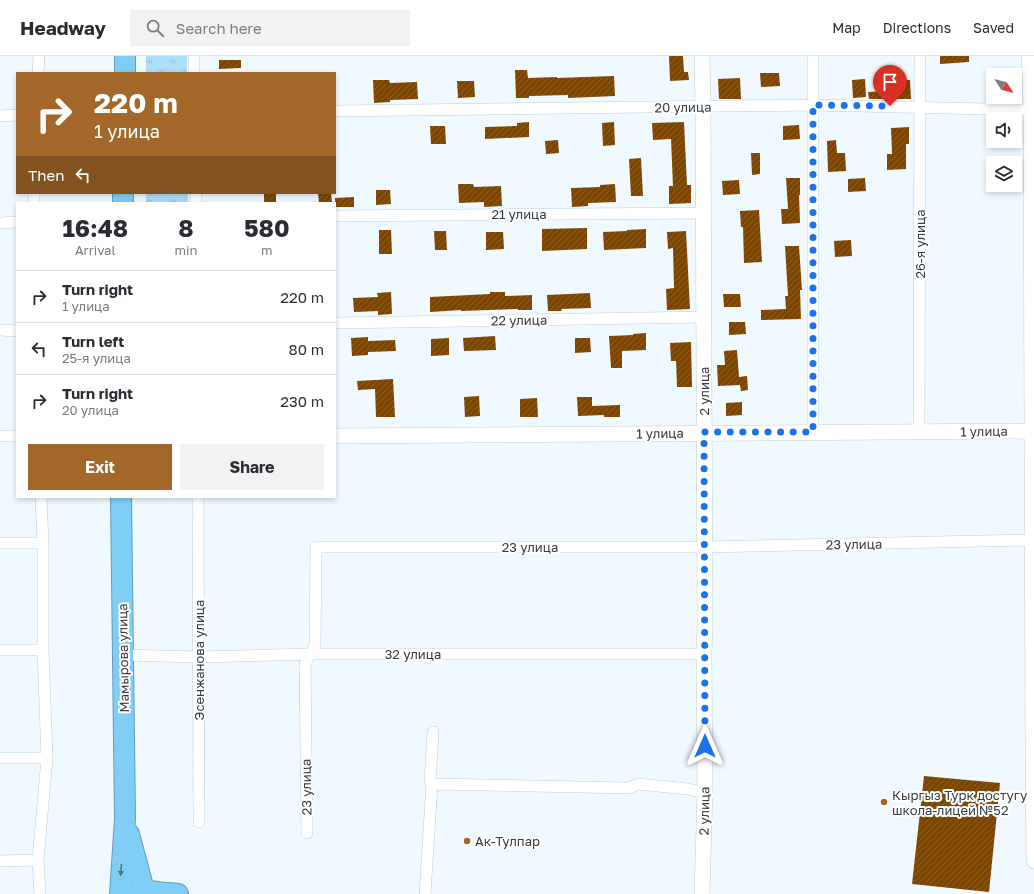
<!DOCTYPE html>
<meta charset="utf-8">
<style>
body{margin:0;font-family:"Golos Text",sans-serif;background:#f2f2f3;color:#2b2b33;height:100vh;display:flex;flex-direction:column;font-size:15px;white-space:nowrap}
*{box-sizing:border-box;margin:0}
p{font-size:13px;color:#7c7c81}
.icon{flex:none;width:22px;height:22px;fill:none;stroke:currentColor;stroke-width:2;stroke-linecap:round;stroke-linejoin:round}
.map{position:relative;flex:1;overflow:hidden}
.sheet{position:absolute;left:16px;top:146px;width:320px;height:296px;display:flex;flex-direction:column;background:#fff;border-radius:0px;box-shadow:0 2px 6px #0003}
.sheet>*{flex:none}
.hud{position:absolute;left:16px;top:16px;width:320px;height:122px;border-radius:0px;box-shadow:0 2px 6px #0003;background:#a36829;color:#fff;overflow:hidden}
.needle{width:26px;rotate:126deg}
.tools{position:absolute;left:986px;top:12px;display:grid;gap:8px}
.tools a{display:grid;place-items:center;width:36px;height:36px;border-radius:0px;background:#fff;box-shadow:0 2px 6px #0003;font-size:20px}
.pin{position:absolute;display:grid;place-items:center;width:34px;height:34px;color:#fff;margin:-41px -17px;border-radius:50% 50% 50% 0;rotate:-45deg;box-shadow:0 0 4px #0007}
.pin .icon{rotate:45deg}
.me{position:absolute;width:44px;margin:-22px;rotate:0deg;stroke-linejoin:round;filter:drop-shadow(0 0 3px #0008)}
.turn{display:flex;align-items:center;gap:14px;height:84px;padding:0 12px;font-size:18px}
.turn .icon{width:52px;height:52px;stroke-width:2.5}
.turn b{display:block;font-size:28px;line-height:34px}
.then{display:flex;align-items:center;height:38px;padding:0 12px;background:#0003;gap:8px;font-size:15px}
.eta{display:flex;justify-content:space-evenly;align-items:center;height:68px;text-align:center}
.eta b{font-size:24px;font-weight:700;line-height:28px}
.action{display:flex;gap:8px;margin-top:auto;padding:8px 12px}
.action a{flex:1;height:46px;border-radius:0px;background:#a36829;color:#fff;font-size:16px;font-weight:700;line-height:46px;text-align:center}
.action a+a{background:#f2f2f3;color:#2b2b33}
ul{padding:0;list-style:none}
li{display:flex;align-items:center;gap:12px;height:52px;padding:0 12px;border-top:1px solid #e1e1e2}
li div{flex:1}
li b{display:block;font-size:15px}
li em{font-style:normal}
header{display:flex;align-items:center;gap:24px;box-sizing:border-box;height:56px;padding:0 20px;background:#fff;border-bottom:1px solid #e1e1e2}
header strong{font-size:19px}
nav{display:flex;gap:22px;margin-inline-start:auto;font-size:14px}
.search{width:280px;height:36px;background:#f2f2f3;display:flex;align-items:center;gap:10px;box-sizing:border-box;padding:0 14px;border-radius:0px;color:#7c7c81;font-size:15px}
.map>svg:first-child{display:block}
.park{fill:url(#park-tufts)}
.building{fill:url(#building-hatch)}
.lines{fill:none;stroke-linecap:round;stroke-linejoin:round}
.street-casing{stroke:#beced7;stroke-width:12}
.secondary-casing{stroke:#beced7;stroke-width:16}
.highway-casing{stroke:#669bb6;stroke-width:22}
.street{stroke:#fff;stroke-width:11}
.secondary{stroke:#fff;stroke-width:15}
.highway{stroke:#80cef6;stroke-width:20}
.oneway{fill:#547689}
.route{stroke:#1a73e8;stroke-width:7;stroke-dasharray:0 12.6}
.poi-dot{fill:#a36829;stroke:#fff;stroke-width:1.5}
.labels{text-anchor:middle;dominant-baseline:central;stroke-width:4;stroke-linejoin:round;paint-order:stroke}
.street-label{font-size:13px;fill:#363c40;stroke:#fff}
.poi-label{font-size:13px;fill:#363c40;stroke:#fff;text-anchor:start}
</style>
<header>
<strong>Headway</strong>
<div class="search"><svg class="icon" aria-label="search" viewBox="0 0 24 24"><circle cx="10" cy="10" r="6"/><path d="M15 15l6 6"/></svg>Search here</div>
<nav><a>Map</a><a>Directions</a><a>Saved</a></nav>
</header>
<div class="map">
<svg width="1034" height="838" viewBox="0 0 1034 838">
<defs>
<pattern id="park-tufts" width="24" height="20" patternUnits="userSpaceOnUse"><rect width="24" height="20" fill="#abdffb"/><path d="M3 7l-1-3M5 7V3M7 7l1-3M15 17l-1-3M17 17v-4M19 17l1-3" fill="none" stroke="#94c0d8"/></pattern>
<pattern id="building-hatch" width="6" height="6" patternUnits="userSpaceOnUse"><rect width="6" height="6" fill="#7a4602"/><path d="M-1 1l2-2M0 6l6-6M5 7l2-2" fill="none" stroke="#895f29"/></pattern>
</defs>
<rect width="100%" height="100%" fill="#eff9ff"/>
<path class="park" d="M 146,0 L 187,0 L 187,17 L 146,17 Z
M 146,137 L 188,137 L 188,147 L 146,147 Z"/>
<path class="building" d="M 669,0 L 683,0 L 684,16 L 688,16 L 689,24 L 670,25 Z
M 940,0 L 969,0 L 969,6 L 940,8 Z
M 219,4 L 241,4 L 241,12 L 219,13 Z
M 515,14 L 527,14 L 528,22 L 557,21 L 557,22 L 614,20 L 615,40 L 568,42 L 568,39 L 529,40 L 529,42 L 516,42 Z
M 760,17 L 779,17 L 780,30 L 761,31 Z
M 740,22 L 741,43 L 719,43 L 718,23 Z
M 865,23 L 866,41 L 853,42 L 852,24 Z
M 373,24 L 389,24 L 390,27 L 417,26 L 418,43 L 390,44 L 390,46 L 374,47 Z
M 910,24 L 911,43 L 869,43 L 868,36 L 888,35 L 888,25 Z
M 457,25 L 474,25 L 475,41 L 458,42 Z
M 529,66 L 529,81 L 485,83 L 485,71 L 517,70 L 517,67 Z
M 614,66 L 615,89 L 603,90 L 602,67 Z
M 684,66 L 687,129 L 691,129 L 691,147 L 669,148 L 669,130 L 673,130 L 671,83 L 653,84 L 652,67 Z
M 799,69 L 800,83 L 783,84 L 783,70 Z
M 430,70 L 445,70 L 446,88 L 431,88 Z
M 909,71 L 909,88 L 906,88 L 906,113 L 887,114 L 887,98 L 892,98 L 891,72 Z
M 558,84 L 559,97 L 546,98 L 545,85 Z
M 836,84 L 837,97 L 845,97 L 846,115 L 828,116 L 827,85 Z
M 751,97 L 760,97 L 760,118 L 752,119 Z
M 641,102 L 643,140 L 631,140 L 629,103 Z
M 786,122 L 800,122 L 800,139 L 799,139 L 800,167 L 782,168 L 781,153 L 788,153 Z
M 865,122 L 866,135 L 848,136 L 848,123 Z
M 739,124 L 740,138 L 723,139 L 722,125 Z
M 458,128 L 473,128 L 474,131 L 501,130 L 502,150 L 484,151 L 484,146 L 459,147 Z
M 615,128 L 616,146 L 588,147 L 588,150 L 572,151 L 571,132 L 600,131 L 600,129 Z
M 376,134 L 390,134 L 391,148 L 376,149 Z
M 264,137 L 276,137 L 276,147 L 264,147 Z
M 318,137 L 331,137 L 332,147 L 319,147 Z
M 354,141 L 354,151 L 335,151 L 335,142 Z
M 759,154 L 762,206 L 744,207 L 743,171 L 741,171 L 740,155 Z
M 587,172 L 587,193 L 542,195 L 542,173 Z
M 646,173 L 646,192 L 604,194 L 603,176 L 627,175 L 627,174 Z
M 379,174 L 391,174 L 392,198 L 379,198 Z
M 434,175 L 446,175 L 447,194 L 435,194 Z
M 686,175 L 690,253 L 667,254 L 666,233 L 674,232 L 673,192 L 668,193 L 667,176 Z
M 486,176 L 503,176 L 504,193 L 486,194 Z
M 851,184 L 852,200 L 835,201 L 834,185 Z
M 785,190 L 799,190 L 802,234 L 800,234 L 801,263 L 761,264 L 761,254 L 786,253 L 785,240 L 788,240 Z
M 391,236 L 392,258 L 378,259 L 378,255 L 354,256 L 353,242 L 378,241 L 377,237 Z
M 490,236 L 505,236 L 505,240 L 532,239 L 532,254 L 518,254 L 518,253 L 461,255 L 461,254 L 430,256 L 430,241 L 490,238 Z
M 590,237 L 591,252 L 561,253 L 562,255 L 548,255 L 547,239 Z
M 723,238 L 740,238 L 741,251 L 724,251 Z
M 729,266 L 745,266 L 746,278 L 729,279 Z
M 646,277 L 646,294 L 622,295 L 622,312 L 611,312 L 609,280 L 633,279 L 633,278 Z
M 495,280 L 496,294 L 464,295 L 463,282 Z
M 368,281 L 368,285 L 395,284 L 396,295 L 368,296 L 368,299 L 352,300 L 351,282 Z
M 449,282 L 449,299 L 431,300 L 431,283 Z
M 575,282 L 590,282 L 591,296 L 575,297 Z
M 691,286 L 692,331 L 677,331 L 676,305 L 671,305 L 670,287 Z
M 737,294 L 739,321 L 747,320 L 748,334 L 741,335 L 740,329 L 718,330 L 717,309 L 725,309 L 724,295 Z
M 393,323 L 395,361 L 376,361 L 375,333 L 358,334 L 357,325 Z
M 479,340 L 480,360 L 465,361 L 464,341 Z
M 577,341 L 592,341 L 592,350 L 620,349 L 620,361 L 604,361 L 604,359 L 578,360 Z
M 537,342 L 538,361 L 520,361 L 520,343 Z
M 742,346 L 742,359 L 726,360 L 726,347 Z
M 924,720 L 1000,727 L 989,836 L 912,828 Z"/>
<g class="lines">
<defs>
<path id="street" d="M 194,0 L 194,17
M 813,0 L 813,376
M 38,17 L 39,0
M 335,55 L 813,49 L 1031,54
M 0,60 L 17,59
M 196,137 L 196,147
M 34,147 L 34,137
M 335,160 L 703,157
M 0,167 L 17,166
M 335,267 L 704,261
M 0,274 L 17,275
M 919,376 L 920,0
M 0,380 L 17,380
M 198,441 L 199,766
M 0,487 L 43,487
M 0,594 L 43,594
M 122,599 L 199,601 L 310,598 L 704,598
M 433,676 L 430,725 L 435,728 L 629,732 L 638,728 L 688,733 L 705,737
M 0,702 L 47,702
M 307,777 L 305,608 L 315,589 L 316,491 L 704,491 L 1034,484
M 0,805 L 38,804
M 40,838 L 38,804 L 47,702 L 43,594 L 43,487 L 41,441
M 425,838 L 432,727"/>
<path id="secondary" d="M 1029,0 L 1031,54 L 1033,697 L 1034,805
M 335,380 L 1034,375
M 702,838 L 705,737 L 704,598 L 705,569 L 703,51 L 702,0"/>
<path id="highway" d="M 125,17 L 125,0
M 123,147 L 123,137
M 129,778 L 144,834
M 131,837 C 140,833 148,835 158,836 C 164,837 171,837 178,838
M 120,838 L 125,763 L 121,441"/>
</defs>
<use href="#street" class="street-casing"/>
<use href="#secondary" class="secondary-casing"/>
<use href="#highway" class="highway-casing"/>
<use href="#street" class="street"/>
<use href="#secondary" class="secondary"/>
<use href="#highway" class="highway"/>
</g>
<defs><path id="oneway-solid" d="M-6-.8H1V-3.2L6.5 0L1 3.2V.8H-6Z"/></defs>
<use class="oneway" href="#oneway-solid" transform="translate(121 814) rotate(94)"/>
<g class="lines">
<path class="route" d="M 705,690 L 704,376 L 813,376 L 813,49 L 890,50"/>
</g>
<g class="poi-dot">
<circle cx="884" cy="746" r="4"/>
<circle cx="467" cy="785" r="4"/>
</g>
<g class="labels">
<g class="street-label">
<text transform="translate(683 51) rotate(-1)">20 улица</text>
<text x="519" y="158">21 улица</text>
<text transform="translate(920 188) rotate(-90)">26-я улица</text>
<text transform="translate(519 264) rotate(-1)">22 улица</text>
<text transform="translate(704 335) rotate(-90)">2 улица</text>
<text transform="translate(984 375) rotate(-1)">1 улица</text>
<text transform="translate(660 377) rotate(-1)">1 улица</text>
<text transform="translate(854 488) rotate(-1)">23 улица</text>
<text x="530" y="491">23 улица</text>
<text x="413" y="598">32 улица</text>
<text transform="translate(123 602) rotate(-91)">Мамырова улица</text>
<text transform="translate(199 604) rotate(-90)">Эсенжанова улица</text>
<text transform="translate(306 731) rotate(-91)">23 улица</text>
<text transform="translate(704 755) rotate(-89)">2 улица</text>
</g>
<g class="poi-label">
<text x="892" y="739">Кыргыз Турк достугу<tspan x="892" dy="15">школа-лицей №52</tspan></text>
<text x="475" y="785">Ак-Тулпар</text>
</g>
</g>
</svg>
<div class="tools">
<a><svg class="needle" viewBox="-14 -14 28 28"><path d="M0-13l5 13h-10z" fill="#e53935"/><path d="M0 13l5-13h-10z" fill="#7c7c81"/></svg></a>
<a><svg class="icon" aria-label="sound" viewBox="0 0 24 24"><path d="M4 9h4l5-4v14l-5-4H4zM17 9q2 3 0 6"/></svg></a>
<a><svg class="icon" aria-label="layers" viewBox="0 0 24 24"><path d="M12 4l9 5-9 5-9-5zM3 14l9 5 9-5"/></svg></a>
</div>
<div class="pin" style="left:890px;top:50px;background:#d93025"><svg class="icon" aria-label="arrive" viewBox="0 0 24 24"><path d="M6 21V4h12l-3 4 3 4H6"/></svg></div>
<svg class="me" style="left:705px;top:690px" viewBox="-20 -20 40 40"><path d="M0-17L14 15 0 8-14 15z" fill="#1a73e8" stroke="#fff" stroke-width="4"/></svg>
<div class="hud">
<div class="turn"><svg class="icon" aria-label="right" viewBox="0 0 24 24"><path d="M7 20v-9h11M14 6l5 5-5 5"/></svg><div><b>220 m</b>1 улица</div></div>
<div class="then">Then<svg class="icon" aria-label="left" viewBox="0 0 24 24"><path d="M17 20v-9H6M10 6l-5 5 5 5"/></svg></div>
</div>
<section class="sheet">
<div class="eta">
<div><b>16:48</b><p>Arrival</p></div>
<div><b>8</b><p>min</p></div>
<div><b>580</b><p>m</p></div>
</div>
<ul>
<li><svg class="icon" aria-label="right" viewBox="0 0 24 24"><path d="M7 20v-9h11M14 6l5 5-5 5"/></svg><div><b>Turn right</b><p>1 улица</p></div><em>220 m</em></li>
<li><svg class="icon" aria-label="left" viewBox="0 0 24 24"><path d="M17 20v-9H6M10 6l-5 5 5 5"/></svg><div><b>Turn left</b><p>25-я улица</p></div><em>80 m</em></li>
<li><svg class="icon" aria-label="right" viewBox="0 0 24 24"><path d="M7 20v-9h11M14 6l5 5-5 5"/></svg><div><b>Turn right</b><p>20 улица</p></div><em>230 m</em></li>
</ul>
<div class="action"><a>Exit</a><a>Share</a></div>
</section>
</div>
